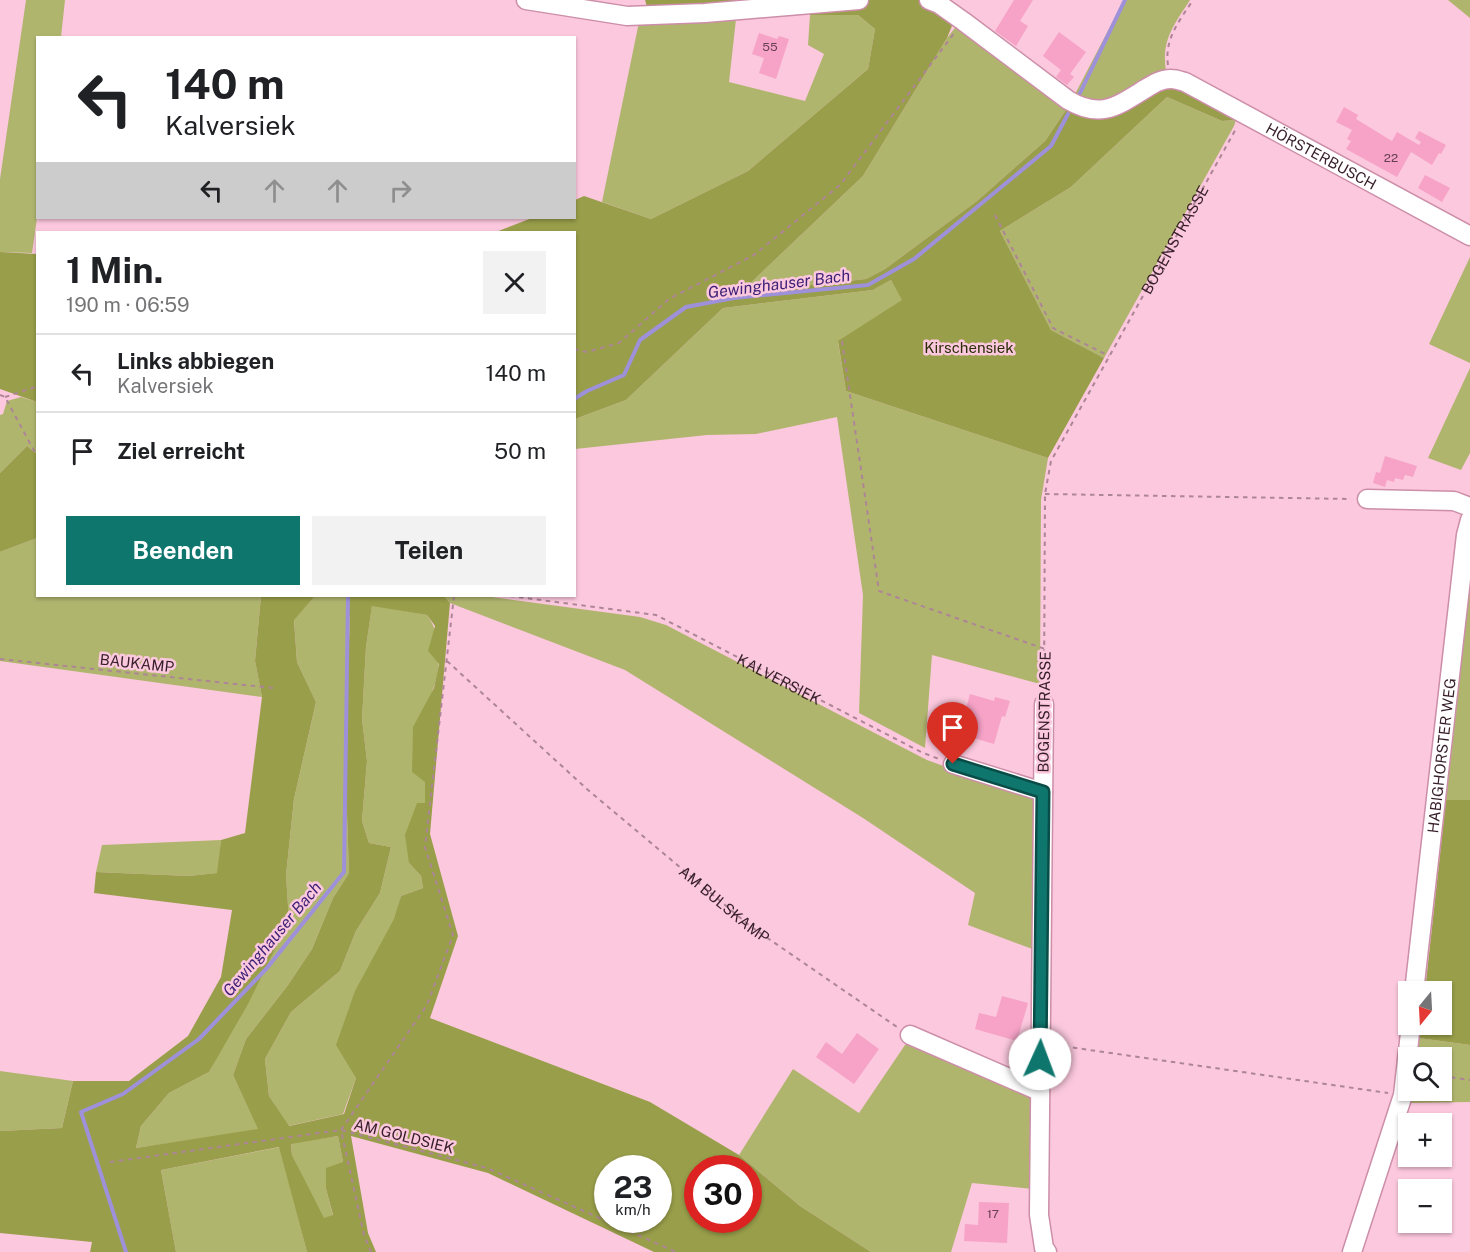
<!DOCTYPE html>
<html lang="de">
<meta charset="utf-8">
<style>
body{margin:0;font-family:"Public Sans",sans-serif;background:#f2f2f2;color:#202124;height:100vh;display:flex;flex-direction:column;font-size:22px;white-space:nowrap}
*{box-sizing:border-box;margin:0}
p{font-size:20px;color:#757577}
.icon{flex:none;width:33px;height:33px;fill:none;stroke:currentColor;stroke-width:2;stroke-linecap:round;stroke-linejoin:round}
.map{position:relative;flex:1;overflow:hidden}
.side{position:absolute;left:36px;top:231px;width:540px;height:366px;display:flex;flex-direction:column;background:#fff;border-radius:0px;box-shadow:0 2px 4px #0004}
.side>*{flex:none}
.guide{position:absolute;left:36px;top:36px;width:540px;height:183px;border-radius:0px;box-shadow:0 2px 4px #0004;background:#fff;color:#202124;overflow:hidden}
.needle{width:39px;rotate:198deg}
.fabs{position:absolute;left:1398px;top:981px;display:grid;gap:12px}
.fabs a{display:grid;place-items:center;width:54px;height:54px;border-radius:0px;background:#fff;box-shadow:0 2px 4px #0004;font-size:30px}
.speed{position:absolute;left:594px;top:1155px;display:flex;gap:12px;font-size:30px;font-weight:700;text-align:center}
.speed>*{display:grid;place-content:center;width:78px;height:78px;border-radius:50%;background:#fff;box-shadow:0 2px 4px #0004;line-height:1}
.speed small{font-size:15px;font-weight:400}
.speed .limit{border:9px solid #d22;background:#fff;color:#111}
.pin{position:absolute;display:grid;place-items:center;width:51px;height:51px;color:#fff;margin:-62px -26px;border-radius:50% 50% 50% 0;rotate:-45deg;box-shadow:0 0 6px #0007}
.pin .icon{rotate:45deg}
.me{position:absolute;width:66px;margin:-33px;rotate:2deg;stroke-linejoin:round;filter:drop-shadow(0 0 4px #0008)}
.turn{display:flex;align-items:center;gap:21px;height:126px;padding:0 30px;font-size:27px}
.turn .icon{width:78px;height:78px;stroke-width:2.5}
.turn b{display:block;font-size:42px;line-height:51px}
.lanes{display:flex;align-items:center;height:57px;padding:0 30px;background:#0003;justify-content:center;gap:30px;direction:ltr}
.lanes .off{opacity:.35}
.round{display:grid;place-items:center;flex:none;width:63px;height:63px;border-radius:0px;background:#f2f2f2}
.summary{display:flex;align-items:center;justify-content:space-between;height:102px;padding:0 30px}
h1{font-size:36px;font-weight:700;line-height:45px}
.button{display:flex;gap:12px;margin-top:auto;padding:12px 30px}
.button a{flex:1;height:69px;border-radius:0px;background:#0f766e;color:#fff;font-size:24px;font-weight:700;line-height:69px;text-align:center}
.button a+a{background:#f2f2f2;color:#202124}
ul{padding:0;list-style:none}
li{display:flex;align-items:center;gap:18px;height:78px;padding:0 30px;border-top:2px solid #e0e0e0}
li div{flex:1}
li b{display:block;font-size:22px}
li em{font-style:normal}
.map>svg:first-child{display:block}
.green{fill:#b0b56e}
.forest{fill:#999e4a;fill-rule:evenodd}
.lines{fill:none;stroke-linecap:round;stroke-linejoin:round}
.stream{stroke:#9e91da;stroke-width:4}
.building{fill:#f6a3c7}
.minor-casing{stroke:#cc8ea8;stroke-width:21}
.path{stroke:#ad8596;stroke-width:2;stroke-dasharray:4.5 4.5;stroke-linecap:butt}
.minor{stroke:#fff;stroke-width:18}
.route-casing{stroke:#0a4d48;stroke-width:15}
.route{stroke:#0f766e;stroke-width:10}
.labels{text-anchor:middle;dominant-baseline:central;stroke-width:5;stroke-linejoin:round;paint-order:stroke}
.number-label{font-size:12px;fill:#674051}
.street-label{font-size:15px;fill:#371f2a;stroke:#fcc8dd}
.park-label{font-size:15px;fill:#2b2d08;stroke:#fcc8dd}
.water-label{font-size:16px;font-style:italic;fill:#3d2278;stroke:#fcc8dd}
</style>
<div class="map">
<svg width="1470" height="1252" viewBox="0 0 1470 1252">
<rect width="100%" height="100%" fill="#fcc8dd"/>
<path class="green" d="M 26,0 L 65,0 L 61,37 L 38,38 L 38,211 L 32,253 L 0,252 L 0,179 Z
M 1124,0 L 1190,0 C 1174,25 1161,40 1166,71 L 1116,98 L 1095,104 L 1074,96 Z
M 1448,0 L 1470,0 L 1470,18 Z
M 810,15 L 858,15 L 875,29 L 868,69 L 748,171 L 651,219 L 602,202 L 639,22 L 736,19 L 729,82 L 805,101 L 824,54 L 808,45 Z
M 958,24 L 1051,100 L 1066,110 L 1045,141 L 977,201 L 885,269 L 866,279 L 739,294 L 863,176 L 947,38 Z
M 1167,97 L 1222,121 L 1236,120 L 1234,126 L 1104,358 L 1051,330 L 1000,231 L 1071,187 Z
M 1470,257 L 1470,363 L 1429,344 Z
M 891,280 L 903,300 L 838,342 L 846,391 L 1048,458 L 1041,500 L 1040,684 L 932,655 L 925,748 L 859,713 L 863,595 L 837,417 L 756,434 L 707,435 L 575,449 L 575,419 L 626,400 L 723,308 L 873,290 Z
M 1470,368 L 1470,453 L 1461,470 L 1428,458 Z
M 21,397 L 37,402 L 37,454 L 27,446 L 0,473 L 0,415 L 3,414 L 7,401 Z
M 37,538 L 38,596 L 261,596 L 255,661 L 262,697 L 0,661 L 0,552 Z
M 1470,584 L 1470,800 L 1446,800 Z
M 315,596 L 347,596 L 350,623 L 344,728 L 349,873 L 333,898 L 312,949 L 288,985 L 246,1039 L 233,1075 L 259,1130 L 136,1148 L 141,1126 L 169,1093 L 209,1072 L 289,921 L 286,875 L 294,799 L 316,702 L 297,662 L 294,619 Z
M 444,596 L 484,596 L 640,617 L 666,625 L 927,760 L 1038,800 L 1035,950 L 968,925 L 975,893 L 863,818 L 625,670 L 450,603 Z
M 372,605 L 427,615 C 444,638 441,675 429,699 L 425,804 L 409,863 L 421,876 L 423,888 L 401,896 L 356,1078 L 343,1114 L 288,1126 L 269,1096 L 265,1059 L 291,1012 L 340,971 L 356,931 L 380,893 L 391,847 L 369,843 L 362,821 L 367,761 L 362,719 L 366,647 Z
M 221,840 L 218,873 L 189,876 L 96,872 L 102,845 Z
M 1419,1038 L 1470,1045 L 1470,1102 L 1411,1103 L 1413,1091 L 1442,1090 L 1442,1058 L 1417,1057 Z
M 918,1043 L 1024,1091 L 1033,1102 L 1033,1189 L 972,1183 L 951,1252 L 871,1252 L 800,1206 L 739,1155 L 793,1069 L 859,1113 L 905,1045 Z
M 0,1071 L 73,1081 L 62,1128 L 0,1131 Z
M 338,1136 L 343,1162 L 326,1189 L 333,1216 L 323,1219 L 292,1155 L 291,1143 Z
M 280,1147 L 307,1252 L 176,1252 L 161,1170 Z"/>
<path class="forest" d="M 645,0 L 793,0 L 649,13 Z
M 807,0 L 920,0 L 954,21 L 947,38 L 863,176 L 740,293 L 866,279 L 885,269 L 977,201 L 1045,141 L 1066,110 L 1089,118 L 1167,86 L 1183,88 L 1231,114 L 1236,120 L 1222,121 L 1167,97 L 1071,187 L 1000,231 L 1051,330 L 1104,358 L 1048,458 L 846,391 L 838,341 L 902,300 L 891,280 L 873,290 L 723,308 L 626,400 L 575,419 L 574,232 L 496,232 L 532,218 L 574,218 L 575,200 L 584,196 L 651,219 L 748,171 L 868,69 L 875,29 L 858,15 L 810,15 Z
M 0,252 L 37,254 L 37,402 L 0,389 Z
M 27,446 L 37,454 L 37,538 L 0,552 L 0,473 Z
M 261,596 L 315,596 L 294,620 L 297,662 L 316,702 L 294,799 L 286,875 L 289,921 L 248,1004 L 209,1072 L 169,1093 L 141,1126 L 136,1148 L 258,1129 L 233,1075 L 246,1039 L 288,985 L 312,949 L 333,898 L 349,873 L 344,728 L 350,623 L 347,596 L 444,596 L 450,603 L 430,834 L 458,936 L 430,1018 L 650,1102 L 739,1155 L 800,1206 L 871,1252 L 654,1252 L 488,1173 L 351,1136 L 368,1233 L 376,1252 L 307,1252 L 279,1147 L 161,1170 L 176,1252 L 90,1252 L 92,1242 L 0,1233 L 0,1131 L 62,1128 L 73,1081 L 129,1081 L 188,1036 L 221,977 L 232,910 L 94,893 L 96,872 L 189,876 L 217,873 L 221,840 L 245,833 L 262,697 L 255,661 ZM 372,606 L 427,615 L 435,626 L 428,651 L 439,664 L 434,688 L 413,727 L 412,772 L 425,782 L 425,803 L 417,803 L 405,835 L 409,863 L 421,876 L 423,888 L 401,896 L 394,919 L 355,991 L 336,1045 L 356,1078 L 344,1114 L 289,1126 L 269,1096 L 265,1059 L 291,1012 L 340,971 L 356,931 L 380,893 L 391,847 L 369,843 L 362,821 L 367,761 L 362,719 L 366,647 ZM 338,1136 L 343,1162 L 326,1168 L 326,1189 L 333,1215 L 324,1218 L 292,1155 L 291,1144 ZM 658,1168 L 658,1220 L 608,1220 L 608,1168 ZM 698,1168 L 748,1168 L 748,1220 L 698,1220 Z
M 1446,800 L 1470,800 L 1470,1045 L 1419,1038 L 1421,1025 L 1442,1024 L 1442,992 L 1425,991 Z"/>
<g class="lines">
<path class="stream" d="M 1080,93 L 1125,0
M 574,399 L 587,391 L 624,375 L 640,340 L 686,307 L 734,298 L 868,285 L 914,259 L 1051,146 L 1068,114
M 126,1252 L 81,1112 L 123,1094 L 199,1039 L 267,968 L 344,872 L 348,596"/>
</g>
<path class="building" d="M 1014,0 L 1033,0 L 1020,21 L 1028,26 L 1016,46 L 995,31 Z
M 1059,32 L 1086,52 L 1070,74 L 1074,77 L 1067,85 L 1056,77 L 1061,70 L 1043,56 Z
M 759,33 L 777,39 L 779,36 L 789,39 L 776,79 L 759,73 L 764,58 L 752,54 Z
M 1344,107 L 1358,115 L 1356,119 L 1392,141 L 1397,132 L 1419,145 L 1421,142 L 1415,138 L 1419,131 L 1446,145 L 1441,154 L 1439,153 L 1432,165 L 1411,152 L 1397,177 L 1346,149 L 1351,141 L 1347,139 L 1352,130 L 1336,122 Z
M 1425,175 L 1450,188 L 1442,202 L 1418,188 Z
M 1385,456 L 1417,466 L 1413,477 L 1405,475 L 1403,480 L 1395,478 L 1394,482 L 1387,480 L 1385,487 L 1373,483 L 1376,472 L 1380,473 Z
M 970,694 L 994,701 L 995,697 L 1010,701 L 1005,717 L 1002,716 L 994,744 L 943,729 L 948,711 L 964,716 Z
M 1002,996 L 1028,1003 L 1017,1041 L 975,1029 L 979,1013 L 996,1017 Z
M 857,1033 L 879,1049 L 854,1084 L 816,1057 L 826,1042 L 842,1054 Z
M 979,1202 L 1009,1203 L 1007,1243 L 964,1241 L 965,1224 L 978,1225 Z"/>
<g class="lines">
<defs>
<g id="minor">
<path d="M 526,0 L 627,16 L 705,13 L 859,0"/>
<path id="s4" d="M 929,0 L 939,4 L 963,21 L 1068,100 C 1100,119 1116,107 1145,89 C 1153,84 1161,79 1171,79 C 1176,79 1181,81 1185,82 L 1470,236"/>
<path d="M 1367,499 L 1454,501 L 1470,507"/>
<path d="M 1044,704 L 1039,1215 L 1044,1248 L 1047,1252"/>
<path d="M 953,764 L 1043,792"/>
<path id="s5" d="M 1414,992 L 1466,535 L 1470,520"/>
<path d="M 910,1035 L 1039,1091"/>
<path d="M 1352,1252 L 1403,1095 L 1411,1024"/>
</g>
</defs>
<use href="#minor" class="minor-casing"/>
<g class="path">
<path d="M 1168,65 C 1164,39 1180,20 1193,0"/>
<path d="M 995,215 L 1053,328 L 1109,356"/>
<path d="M 842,341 L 879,591 L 1045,649"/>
<path d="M 574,349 L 587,352 L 619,343 L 669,299 L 754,255 L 840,185 L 955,32"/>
<path d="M 0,395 L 5,397 L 38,458"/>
<path d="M 5,397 L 38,386"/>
<path d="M 1045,494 L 1351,499"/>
<path id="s1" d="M 510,596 L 656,615 L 921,752 L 939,759"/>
<path d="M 0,659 L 273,688"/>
<path id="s2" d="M 447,661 L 588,790 L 750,926 L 897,1027"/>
<path id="s3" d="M 1044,690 L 1045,494 L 1051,461 L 1237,127"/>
<path d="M 1055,1045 L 1388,1093"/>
<path d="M 1442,1076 L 1470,1080"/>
<path d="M 110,1162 L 341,1130 L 487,1168 L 676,1252"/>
<path d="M 371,1252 L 364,1235 L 341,1130 L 427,1005 L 453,935 L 425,847 L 454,596"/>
</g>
<use href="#minor" class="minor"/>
</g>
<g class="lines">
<defs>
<path id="route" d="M 953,764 L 1043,792 L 1040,1059"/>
</defs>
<use href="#route" class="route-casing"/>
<use href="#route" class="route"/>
</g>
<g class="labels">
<g class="number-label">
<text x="770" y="47">55</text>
<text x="1391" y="158">22</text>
<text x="993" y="1214">17</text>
</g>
<g class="street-label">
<text stroke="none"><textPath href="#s4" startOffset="453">HÖRSTERBUSCH</textPath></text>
<text stroke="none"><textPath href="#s3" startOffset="483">BOGENSTRASSE</textPath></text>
<text transform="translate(137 663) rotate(6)">BAUKAMP</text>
<text stroke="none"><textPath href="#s1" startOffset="286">KALVERSIEK</textPath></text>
<text transform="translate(1044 712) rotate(-89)">BOGENSTRASSE</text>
<text stroke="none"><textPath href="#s5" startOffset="238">HABIGHORSTER WEG</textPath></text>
<text stroke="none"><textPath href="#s2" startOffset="369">AM BULSKAMP</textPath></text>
<text transform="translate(404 1136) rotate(14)">AM GOLDSIEK</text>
</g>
<g class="park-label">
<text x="969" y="347">Kirschensiek</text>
</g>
<g class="water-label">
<text transform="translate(779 284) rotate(-7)">Gewinghauser Bach</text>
<text transform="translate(272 939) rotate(-50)">Gewinghauser Bach</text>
</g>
</g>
</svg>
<div class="fabs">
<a><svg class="needle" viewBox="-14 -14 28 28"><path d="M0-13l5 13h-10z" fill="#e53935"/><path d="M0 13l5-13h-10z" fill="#757577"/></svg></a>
<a><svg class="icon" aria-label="search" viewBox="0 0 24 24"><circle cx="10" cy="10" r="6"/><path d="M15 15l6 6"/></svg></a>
<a>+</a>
<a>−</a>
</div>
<div class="speed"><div>23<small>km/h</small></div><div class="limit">30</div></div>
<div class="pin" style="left:953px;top:764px;background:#d93025"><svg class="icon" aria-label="arrive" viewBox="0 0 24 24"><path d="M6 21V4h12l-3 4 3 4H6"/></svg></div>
<svg class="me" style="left:1040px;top:1059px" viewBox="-20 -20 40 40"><circle r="19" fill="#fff"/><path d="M0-13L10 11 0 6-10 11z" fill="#0f766e"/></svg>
<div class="guide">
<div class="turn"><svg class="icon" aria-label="left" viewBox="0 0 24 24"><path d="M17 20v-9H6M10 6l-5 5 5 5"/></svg><div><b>140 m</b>Kalversiek</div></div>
<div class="lanes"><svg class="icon" aria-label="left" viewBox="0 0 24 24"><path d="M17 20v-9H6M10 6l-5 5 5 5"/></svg><svg class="icon off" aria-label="ahead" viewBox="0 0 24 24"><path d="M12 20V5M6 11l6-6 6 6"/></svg><svg class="icon off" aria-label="ahead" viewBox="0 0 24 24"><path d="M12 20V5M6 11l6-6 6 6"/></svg><svg class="icon off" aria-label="right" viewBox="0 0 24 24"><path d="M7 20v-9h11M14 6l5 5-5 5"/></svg></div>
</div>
<section class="side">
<div class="summary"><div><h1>1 Min.</h1><p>190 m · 06:59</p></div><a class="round"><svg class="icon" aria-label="close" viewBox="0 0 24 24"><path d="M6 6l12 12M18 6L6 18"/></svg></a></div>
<ul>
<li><svg class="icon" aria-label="left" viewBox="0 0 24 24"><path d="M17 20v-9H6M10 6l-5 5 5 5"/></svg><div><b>Links abbiegen</b><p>Kalversiek</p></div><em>140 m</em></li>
<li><svg class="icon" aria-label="arrive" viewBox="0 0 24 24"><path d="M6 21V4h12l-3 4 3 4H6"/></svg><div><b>Ziel erreicht</b></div><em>50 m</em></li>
</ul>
<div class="button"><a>Beenden</a><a>Teilen</a></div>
</section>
</div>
